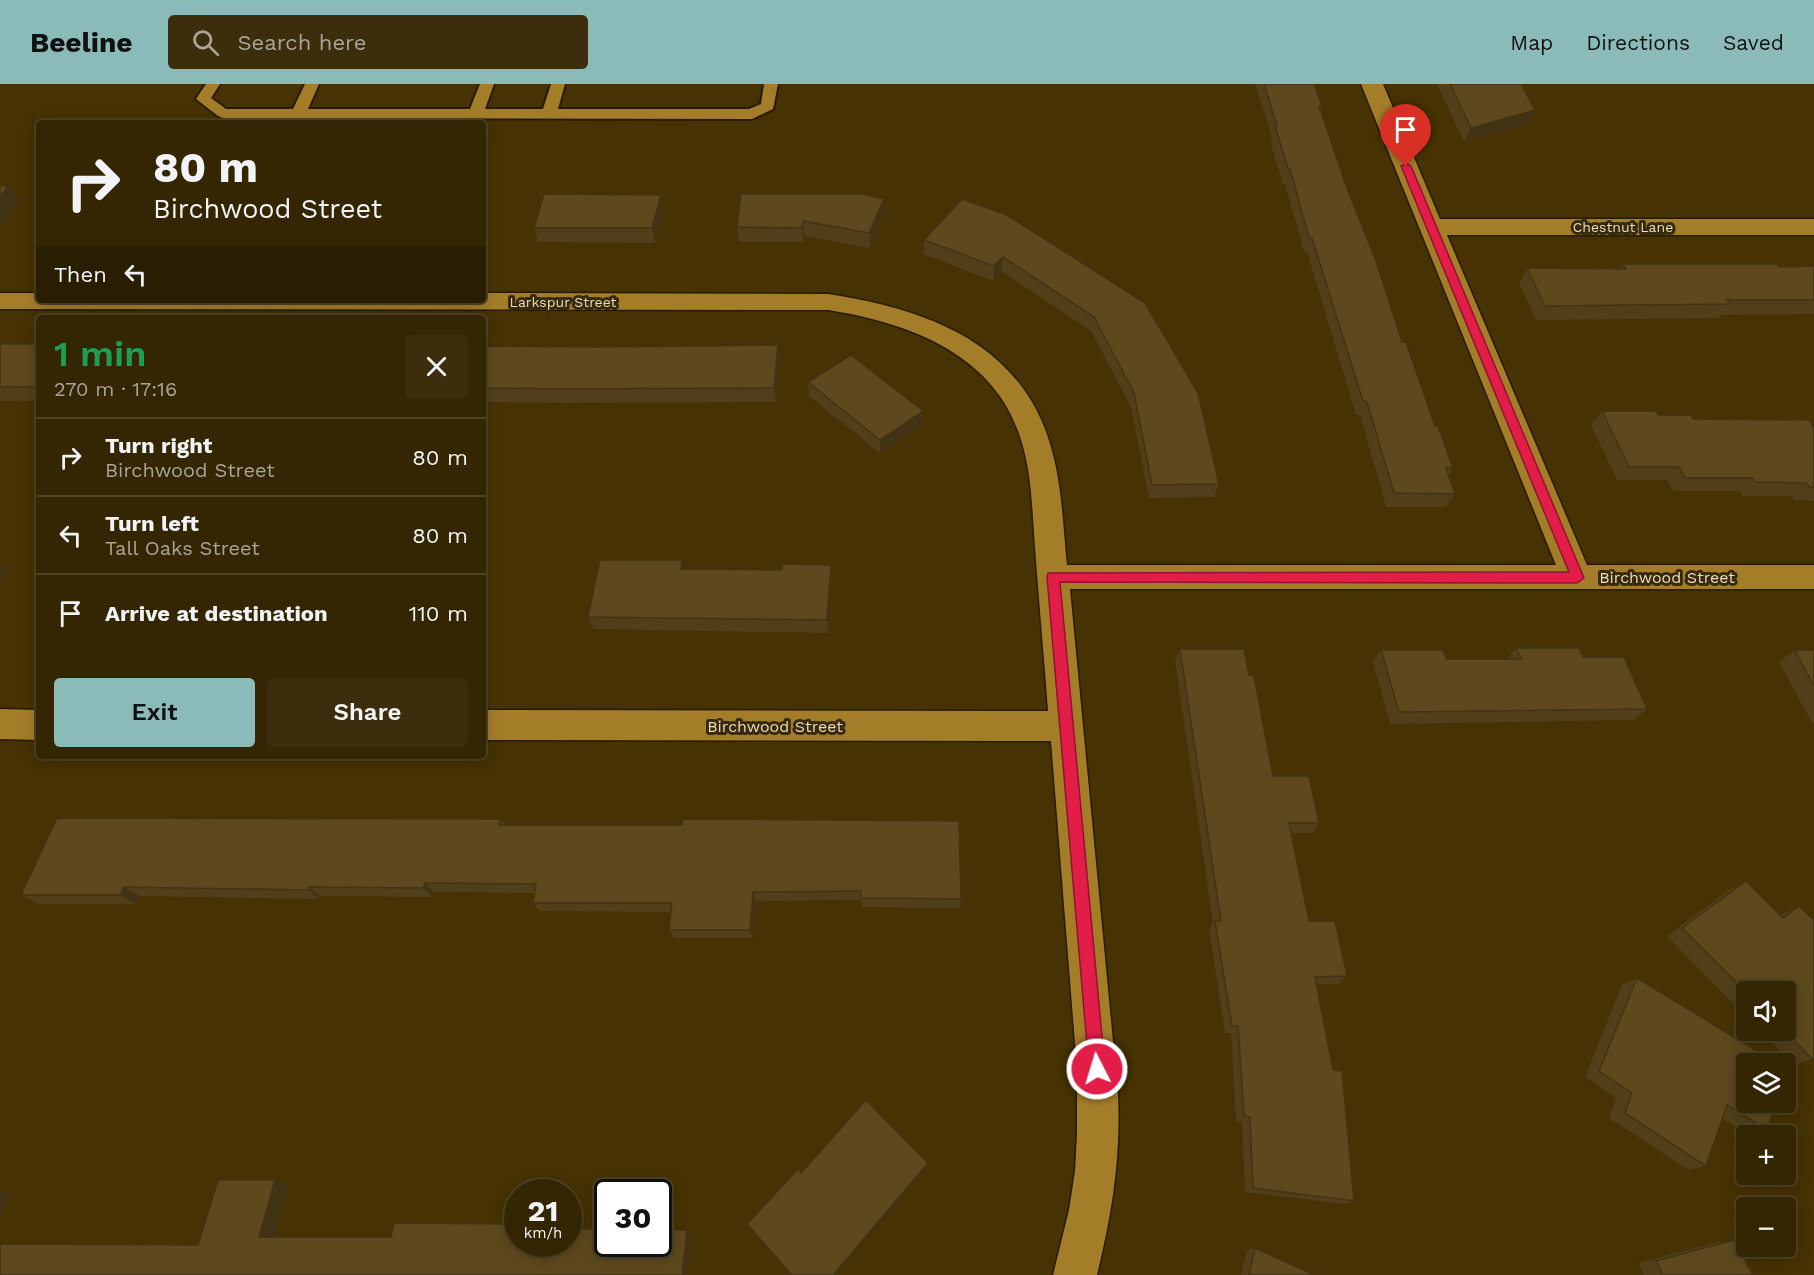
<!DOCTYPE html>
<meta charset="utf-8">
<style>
body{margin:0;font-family:"Work Sans",sans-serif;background:#3c2e0c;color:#f1f3f6;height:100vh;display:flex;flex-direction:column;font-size:22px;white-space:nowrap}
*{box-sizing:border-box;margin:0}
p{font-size:20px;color:#a9a599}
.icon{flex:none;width:33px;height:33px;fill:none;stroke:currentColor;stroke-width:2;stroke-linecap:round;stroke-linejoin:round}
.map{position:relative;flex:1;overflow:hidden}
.sheet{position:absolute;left:36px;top:231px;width:450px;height:444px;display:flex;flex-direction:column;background:#342602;border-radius:6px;box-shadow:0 3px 15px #0003,0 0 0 2px #4e4324}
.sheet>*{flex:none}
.guide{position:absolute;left:36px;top:36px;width:450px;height:183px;border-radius:6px;box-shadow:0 3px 15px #0003,0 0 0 2px #4e4324;background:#342602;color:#f1f3f6;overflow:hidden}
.tools{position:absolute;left:1736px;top:897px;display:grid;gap:12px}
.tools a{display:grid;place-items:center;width:60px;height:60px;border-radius:6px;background:#342602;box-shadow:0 3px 15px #0003,0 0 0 2px #4e4324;font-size:30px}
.speed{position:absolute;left:504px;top:1095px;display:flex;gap:12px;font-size:30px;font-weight:700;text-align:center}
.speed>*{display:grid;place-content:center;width:78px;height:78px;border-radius:50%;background:#342602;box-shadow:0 3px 15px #0003,0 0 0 2px #4e4324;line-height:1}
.speed small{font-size:15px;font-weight:400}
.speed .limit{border:3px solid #111;border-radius:9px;background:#fff;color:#111}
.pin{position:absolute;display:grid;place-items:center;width:51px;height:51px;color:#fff;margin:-62px -26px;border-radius:50% 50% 50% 0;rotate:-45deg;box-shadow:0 0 6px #0007}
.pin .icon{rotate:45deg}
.me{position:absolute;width:66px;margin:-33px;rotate:355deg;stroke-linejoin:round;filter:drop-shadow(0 0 4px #0008)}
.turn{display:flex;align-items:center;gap:21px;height:126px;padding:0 18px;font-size:27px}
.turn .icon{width:78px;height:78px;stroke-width:2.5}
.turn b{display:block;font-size:42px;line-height:51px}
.then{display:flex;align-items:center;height:57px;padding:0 18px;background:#0003;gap:12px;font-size:22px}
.round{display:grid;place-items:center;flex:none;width:63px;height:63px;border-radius:6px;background:#3c2e0c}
.headline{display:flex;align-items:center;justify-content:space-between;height:102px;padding:0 18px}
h1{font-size:36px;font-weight:600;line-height:45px;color:#1e9e55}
.button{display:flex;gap:12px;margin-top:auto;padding:12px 18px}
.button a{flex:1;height:69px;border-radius:6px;background:#8bbbb9;color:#111;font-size:24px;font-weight:600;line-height:69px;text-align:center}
.button a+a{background:#3c2e0c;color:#f1f3f6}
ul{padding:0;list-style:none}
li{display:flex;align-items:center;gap:18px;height:78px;padding:0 18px;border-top:2px solid #4e4324}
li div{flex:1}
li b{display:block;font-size:22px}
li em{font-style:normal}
header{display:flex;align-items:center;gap:36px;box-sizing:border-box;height:84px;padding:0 30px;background:#8bbbb9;color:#111}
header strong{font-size:28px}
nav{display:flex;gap:33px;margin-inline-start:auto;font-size:21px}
.search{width:420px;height:54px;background:#3c2e0c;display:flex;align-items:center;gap:15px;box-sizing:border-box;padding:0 21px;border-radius:6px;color:#a9a599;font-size:22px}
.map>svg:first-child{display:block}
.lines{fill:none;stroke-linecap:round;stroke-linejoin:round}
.lane-casing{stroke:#271b02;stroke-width:4}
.street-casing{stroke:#271b02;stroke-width:3}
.lane{fill:#a47d29;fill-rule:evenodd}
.street{fill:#a47d29;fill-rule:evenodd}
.wall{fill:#513f1a}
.shaded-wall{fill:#423315}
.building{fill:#5e491e;stroke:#423315;stroke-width:1.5}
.route{fill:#e11d48;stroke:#92132f;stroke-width:1.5}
.labels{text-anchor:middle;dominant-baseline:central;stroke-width:6;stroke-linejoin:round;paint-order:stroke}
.far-street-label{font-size:14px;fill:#eedab4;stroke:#362a10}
.street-label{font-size:16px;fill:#eedab4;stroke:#362a10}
</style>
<header>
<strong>Beeline</strong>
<div class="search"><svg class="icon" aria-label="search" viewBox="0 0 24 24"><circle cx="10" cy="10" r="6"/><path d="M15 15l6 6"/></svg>Search here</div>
<nav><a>Map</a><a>Directions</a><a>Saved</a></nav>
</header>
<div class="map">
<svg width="1814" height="1191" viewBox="0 0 1814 1191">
<rect width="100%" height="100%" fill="#463203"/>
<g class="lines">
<defs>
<path id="lane" d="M 206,0 L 220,0 L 211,14 L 226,25 L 293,25 L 305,0 L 319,0 L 308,25 L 470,25 L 480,0 L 494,0 L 485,25 L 543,25 L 551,0 L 565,0 L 558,25 L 749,25 L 761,20 L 764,0 L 778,0 L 773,25 L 752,35 L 223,34 L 218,32 L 196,15 Z"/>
<path id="street" d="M 1361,0 L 1383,0 L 1440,135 L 1814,135 L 1814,151 L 1447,151 L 1587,481 L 1814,481 L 1814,505 L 1070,505 L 1118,1010 C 1121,1075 1112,1129 1097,1191 L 1053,1191 L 1069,1126 L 1075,1087 L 1077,1049 L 1077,985 L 1051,657 L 483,656 L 483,626 L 1048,627 C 1044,573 1039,518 1035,464 C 1032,425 1032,384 1018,347 C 989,267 904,238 828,226 L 0,225 L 0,209 L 39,209 L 39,216 L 483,216 L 483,209 L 828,210 C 926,225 1021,258 1051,363 C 1062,401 1063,442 1067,481 L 1556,481 Z
M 0,625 L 39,626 L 39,656 L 0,655 Z"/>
</defs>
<use href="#lane" class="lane-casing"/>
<use href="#street" class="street-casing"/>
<use href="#lane" class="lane"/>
<use href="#street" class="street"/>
</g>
<path class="wall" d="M 1255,0 L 1314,0 L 1322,22 L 1321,27 L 1348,107 L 1402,258 L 1435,342 L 1453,384 L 1449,392 L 1455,410 L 1446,423 L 1386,423 L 1360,331 L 1356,331 L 1307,168 L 1304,168 L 1285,100 L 1283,100 L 1270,57 L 1272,53 Z
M 1437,0 L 1521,0 L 1528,40 L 1464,58 Z
M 962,115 L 1145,219 L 1219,400 L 1214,413 L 1149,414 L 1131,323 L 1091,247 L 1001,187 L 993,197 L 923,170 L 924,156 Z
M 664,125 L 655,159 L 538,158 L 534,144 Z
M 884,129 L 870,164 L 804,152 L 803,158 L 739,158 L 737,143 Z
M 1623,180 L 1814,182 L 1814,230 L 1721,231 L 1718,234 L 1536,236 L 1519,199 L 1527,184 L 1620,185 Z
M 0,260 L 39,260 L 39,317 L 0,317 Z
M 778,261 L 780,275 L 776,318 L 564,319 L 483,318 L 483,262 L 596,263 Z
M 808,298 L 923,327 L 923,341 L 880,369 L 809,312 Z
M 1602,327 L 1658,331 L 1693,335 L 1814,344 L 1814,417 L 1795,416 L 1792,412 L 1742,412 L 1740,407 L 1673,407 L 1667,396 L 1617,396 L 1591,341 Z
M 685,485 L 832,494 L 829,549 L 594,545 L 588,533 Z
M 1516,564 L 1583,573 L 1647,625 L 1634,636 L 1390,640 L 1373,578 L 1381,566 L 1446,575 L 1507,575 Z
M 1180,565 L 1249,591 L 1273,692 L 1319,739 L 1312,749 L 1291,749 L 1309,837 L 1347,892 L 1338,900 L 1316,900 L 1354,1117 L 1344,1120 L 1245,1108 L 1242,1038 L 1236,1037 L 1231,949 L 1225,949 L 1209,845 L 1213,839 L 1175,577 Z
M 1795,566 L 1814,566 L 1814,639 L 1812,639 L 1779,578 Z
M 500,735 L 505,741 L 961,815 L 960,824 L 862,823 L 861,816 L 756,817 L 753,854 L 674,854 L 669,846 L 671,828 L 540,827 L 533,819 L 535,809 L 434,808 L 433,813 L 320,812 L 319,815 L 140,812 L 136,820 L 38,820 L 21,811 Z
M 1746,797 L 1781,831 L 1799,822 L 1812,975 L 1793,981 L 1759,946 L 1785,946 L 1746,908 L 1746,933 L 1667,852 L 1729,806 Z
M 1637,894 L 1767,1046 L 1748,1051 L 1722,1034 L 1706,1082 L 1688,1086 L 1609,1034 L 1616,1014 L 1585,993 L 1622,901 Z
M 1734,1156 L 1753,1191 L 1644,1191 L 1638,1179 L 1715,1159 Z
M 1255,1164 L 1314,1191 L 1241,1191 L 1247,1166 Z"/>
<path class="shaded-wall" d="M 1535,26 L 1528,40 L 1464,58 L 1471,44 Z
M 8,102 L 20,116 L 0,143 L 0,113 Z
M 661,111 L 664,125 L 655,159 L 652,144 Z
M 884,115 L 884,129 L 870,164 L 869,149 Z
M 803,137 L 804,152 L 803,158 L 802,144 Z
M 1003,173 L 1001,187 L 993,197 L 994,182 Z
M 778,261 L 780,275 L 776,318 L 774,304 Z
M 923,327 L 923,341 L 880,369 L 880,356 Z
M 682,476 L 686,489 L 681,485 Z
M 0,479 L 7,486 L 0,498 Z
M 831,481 L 832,494 L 829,549 L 827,536 Z
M 425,799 L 434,808 L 433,813 L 423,804 Z
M 124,803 L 140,812 L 136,820 L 121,811 Z
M 309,803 L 320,812 L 319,815 L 308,806 Z
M 753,808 L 756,817 L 753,854 L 750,846 Z
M 928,1079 L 927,1083 L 836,1191 L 833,1191 Z
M 275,1096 L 289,1100 L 274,1156 L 259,1153 Z
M 0,1107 L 11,1109 L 0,1134 Z
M 511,1140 L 518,1142 L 518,1146 L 511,1144 Z
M 687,1146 L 692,1149 L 688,1191 L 682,1191 Z"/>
<path class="building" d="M 1264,0 L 1314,0 L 1322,22 L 1319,22 L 1348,107 L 1376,177 L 1402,258 L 1406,258 L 1435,342 L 1438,342 L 1453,384 L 1446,384 L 1455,410 L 1394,409 L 1367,318 L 1363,317 L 1312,154 L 1309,154 L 1290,85 L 1288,85 L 1275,42 L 1277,42 Z
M 1450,0 L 1521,0 L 1535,26 L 1471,44 Z
M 0,102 L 8,102 L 0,113 Z
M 544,110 L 661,111 L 652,144 L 534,144 Z
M 741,110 L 862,110 L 884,115 L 869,149 L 803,137 L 802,144 L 737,143 Z
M 962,115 L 1007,131 L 1145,219 L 1198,309 L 1219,400 L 1152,401 L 1134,309 L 1094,233 L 1003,173 L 994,182 L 924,156 Z
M 1623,180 L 1777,180 L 1779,183 L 1814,182 L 1814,216 L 1727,216 L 1729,220 L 1545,222 L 1527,184 L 1626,185 Z
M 0,260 L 39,260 L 39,303 L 0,303 Z
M 778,261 L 774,304 L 559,305 L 483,304 L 483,262 L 596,263 Z
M 851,271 L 923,327 L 880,356 L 808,298 Z
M 1602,327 L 1656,327 L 1658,331 L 1691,331 L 1693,335 L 1809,336 L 1814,344 L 1814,403 L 1809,403 L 1806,399 L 1755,398 L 1753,394 L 1685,394 L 1679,383 L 1629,383 Z
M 600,476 L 682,476 L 681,485 L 782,486 L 782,480 L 831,481 L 827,536 L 588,533 Z
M 1516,564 L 1579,564 L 1583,573 L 1624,573 L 1647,625 L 1399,628 L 1381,566 L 1443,566 L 1446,575 L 1521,575 Z
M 1180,565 L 1244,565 L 1249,591 L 1254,592 L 1273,692 L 1309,692 L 1319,739 L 1289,739 L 1309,837 L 1335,837 L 1347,892 L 1315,893 L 1333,986 L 1342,987 L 1354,1117 L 1253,1104 L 1250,1033 L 1244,1032 L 1238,942 L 1232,942 L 1215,837 L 1221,837 Z
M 1795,566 L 1814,566 L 1814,602 Z
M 57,734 L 500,735 L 499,741 L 682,741 L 683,735 L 959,737 L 961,815 L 861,814 L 861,807 L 753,808 L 750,846 L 669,846 L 672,819 L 533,819 L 536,800 L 425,799 L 423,804 L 309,803 L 308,806 L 124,803 L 121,811 L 21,811 Z
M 1746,797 L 1783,834 L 1799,822 L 1814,836 L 1814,973 L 1812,975 L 1784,946 L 1785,908 L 1746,908 L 1682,844 Z
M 1637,894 L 1778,980 L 1746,980 L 1746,1018 L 1776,1018 L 1767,1046 L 1727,1021 L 1706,1082 L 1625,1029 L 1632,1009 L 1599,987 Z
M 866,1016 L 928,1079 L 833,1191 L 792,1191 L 747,1140 L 798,1085 L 801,1089 Z
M 218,1096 L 275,1096 L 259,1153 L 391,1153 L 394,1139 L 511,1140 L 511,1144 L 518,1144 L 518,1160 L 568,1160 L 568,1145 L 608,1145 L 608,1160 L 658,1160 L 658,1146 L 687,1146 L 682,1191 L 0,1191 L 0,1160 L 198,1161 Z
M 1734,1156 L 1753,1191 L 1663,1191 L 1656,1177 Z
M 1255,1164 L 1314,1191 L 1249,1191 Z"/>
<path class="route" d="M 1406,79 L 1411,82 L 1584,494 L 1577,499 L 1060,498 L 1105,985 L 1103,991 L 1097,993 L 1091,991 L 1089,985 L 1047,493 L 1048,489 L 1569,488 L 1401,82 Z"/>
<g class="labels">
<g class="far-street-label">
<text x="1623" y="143">Chestnut Lane</text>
<text x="563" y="218">Larkspur Street</text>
</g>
<g class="street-label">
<text x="1667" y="493">Birchwood Street</text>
<text x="775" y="642">Birchwood Street</text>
</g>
</g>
</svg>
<div class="tools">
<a><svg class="icon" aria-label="sound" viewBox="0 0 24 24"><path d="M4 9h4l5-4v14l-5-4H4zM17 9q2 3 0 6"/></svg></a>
<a><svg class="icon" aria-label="layers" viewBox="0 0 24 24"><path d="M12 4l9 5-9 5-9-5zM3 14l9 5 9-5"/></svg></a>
<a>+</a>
<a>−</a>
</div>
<div class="speed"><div>21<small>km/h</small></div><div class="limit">30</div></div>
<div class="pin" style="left:1406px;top:82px;background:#d93025"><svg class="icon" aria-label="arrive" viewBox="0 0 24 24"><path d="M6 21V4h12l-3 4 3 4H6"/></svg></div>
<svg class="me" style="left:1097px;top:985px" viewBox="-20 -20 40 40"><circle r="17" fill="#e11d48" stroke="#fff" stroke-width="3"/><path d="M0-11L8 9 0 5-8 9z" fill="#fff"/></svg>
<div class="guide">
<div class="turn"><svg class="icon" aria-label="right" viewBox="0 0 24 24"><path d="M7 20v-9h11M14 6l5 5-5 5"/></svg><div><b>80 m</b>Birchwood Street</div></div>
<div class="then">Then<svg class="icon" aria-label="left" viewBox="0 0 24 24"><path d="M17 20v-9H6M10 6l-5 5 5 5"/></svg></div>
</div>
<section class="sheet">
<div class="headline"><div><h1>1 min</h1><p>270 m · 17:16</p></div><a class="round"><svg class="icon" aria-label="close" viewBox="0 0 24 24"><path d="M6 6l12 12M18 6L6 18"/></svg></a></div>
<ul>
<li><svg class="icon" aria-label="right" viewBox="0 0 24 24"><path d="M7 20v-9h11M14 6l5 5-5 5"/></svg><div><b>Turn right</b><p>Birchwood Street</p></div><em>80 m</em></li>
<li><svg class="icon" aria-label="left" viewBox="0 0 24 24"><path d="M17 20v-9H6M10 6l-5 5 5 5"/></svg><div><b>Turn left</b><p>Tall Oaks Street</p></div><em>80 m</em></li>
<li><svg class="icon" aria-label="arrive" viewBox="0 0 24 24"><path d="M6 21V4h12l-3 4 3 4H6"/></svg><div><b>Arrive at destination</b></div><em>110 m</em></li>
</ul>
<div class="button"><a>Exit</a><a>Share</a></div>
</section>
</div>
